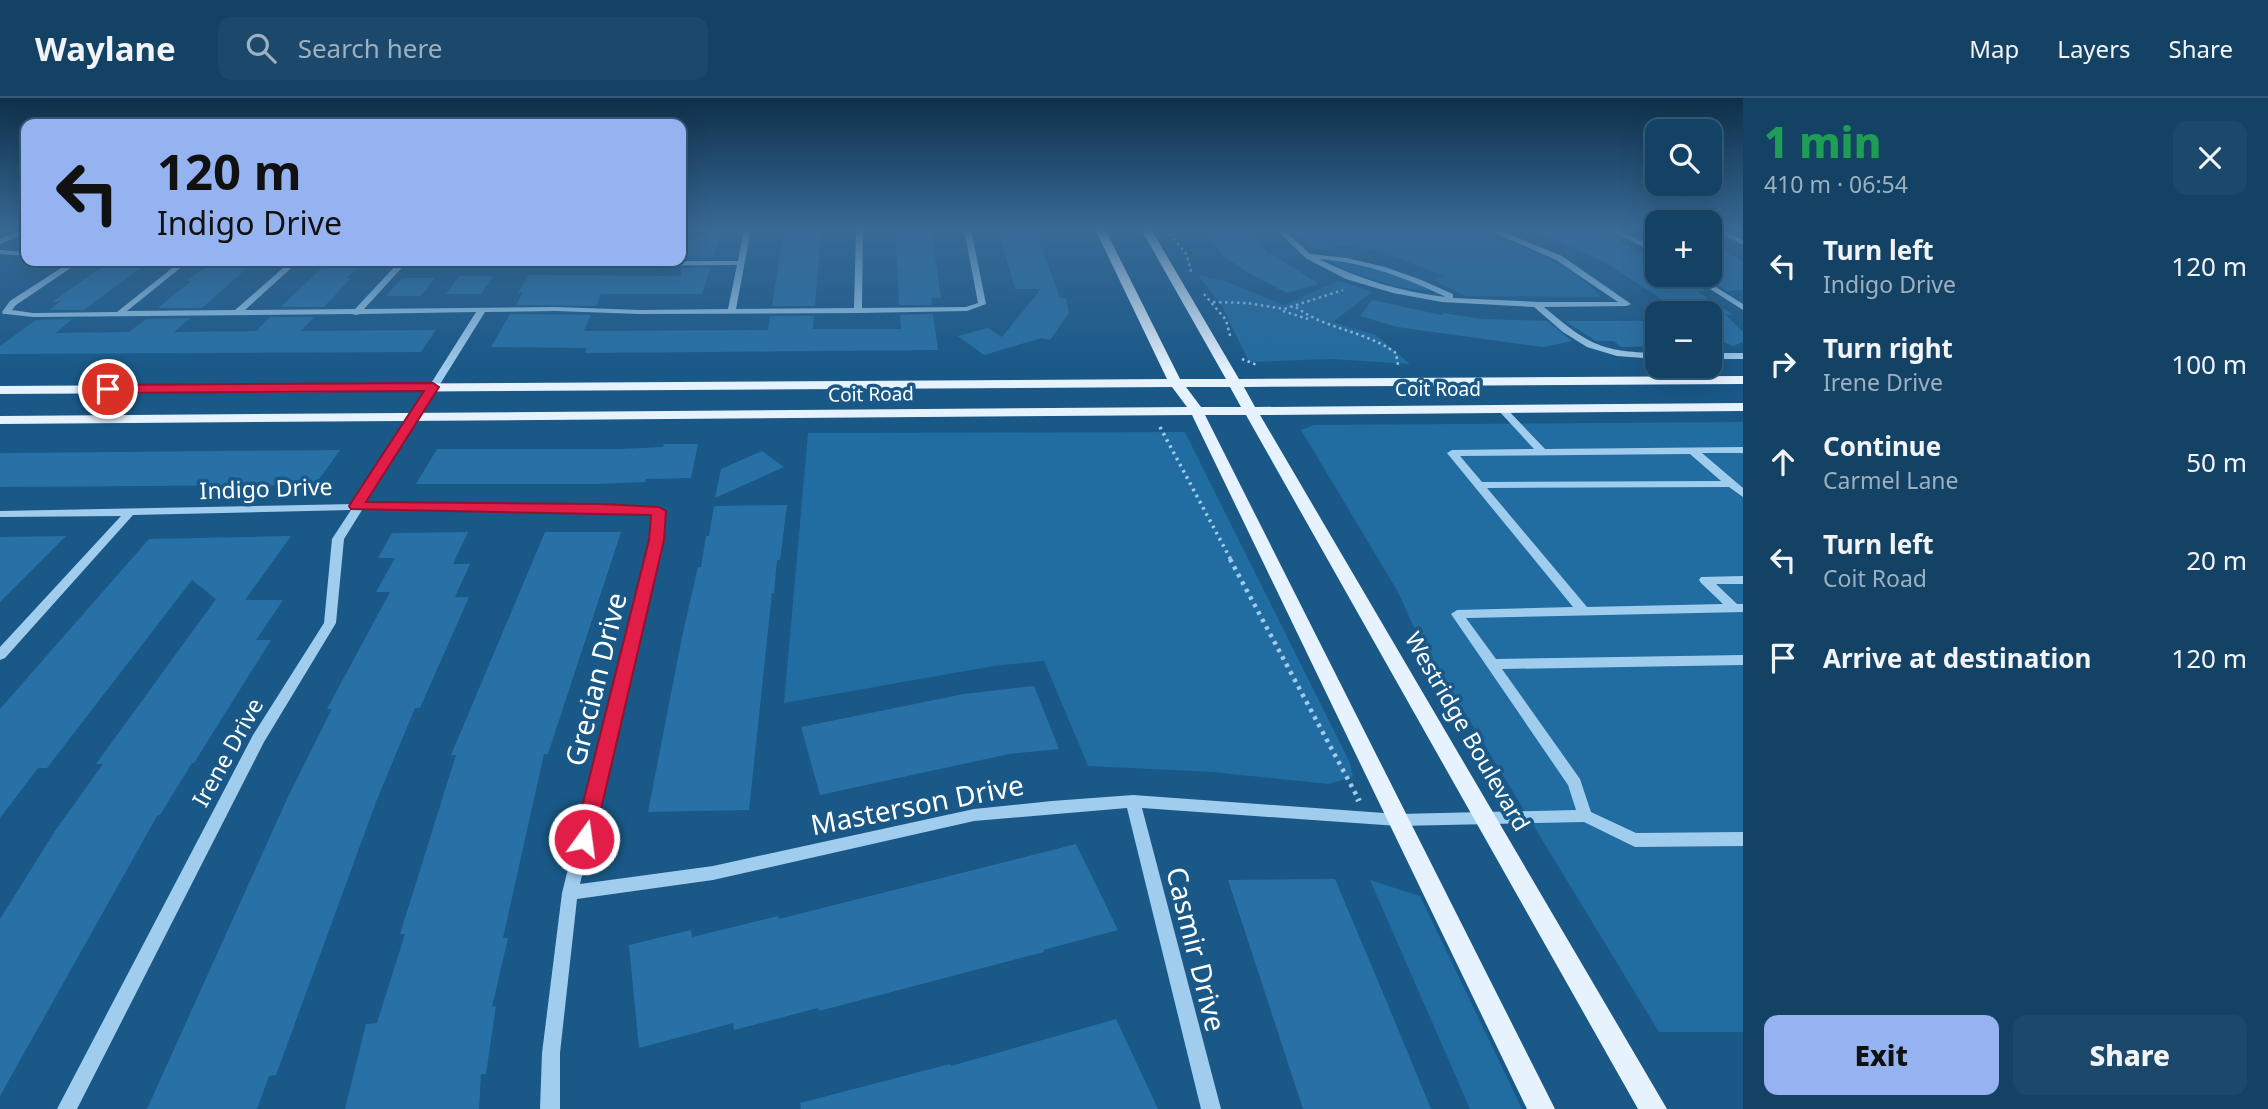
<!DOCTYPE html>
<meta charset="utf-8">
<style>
body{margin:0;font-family:"Noto Sans",sans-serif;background:#1c496b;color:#f1f3f6;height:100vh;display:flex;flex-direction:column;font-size:26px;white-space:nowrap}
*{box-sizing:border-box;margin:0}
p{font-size:23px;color:#9db0bf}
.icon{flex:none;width:38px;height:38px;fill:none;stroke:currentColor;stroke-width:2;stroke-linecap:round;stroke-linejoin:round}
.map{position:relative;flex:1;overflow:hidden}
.drawer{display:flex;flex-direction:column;background:#134265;width:525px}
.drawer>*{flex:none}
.top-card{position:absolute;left:21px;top:21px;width:665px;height:147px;border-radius:14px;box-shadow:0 7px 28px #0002,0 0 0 2px #325b79;background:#95b2f1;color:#111;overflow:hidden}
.tools{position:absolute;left:1645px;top:21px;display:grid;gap:14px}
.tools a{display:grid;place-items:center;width:77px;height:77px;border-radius:14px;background:#134265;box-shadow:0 7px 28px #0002,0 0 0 2px #325b79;font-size:35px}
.pin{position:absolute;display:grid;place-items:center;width:60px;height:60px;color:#fff;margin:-30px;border:4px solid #fff;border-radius:50%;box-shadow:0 2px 7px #0007}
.me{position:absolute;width:77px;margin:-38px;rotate:14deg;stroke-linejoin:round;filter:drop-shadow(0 0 5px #0008)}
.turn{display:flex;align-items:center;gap:24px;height:147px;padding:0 21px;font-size:32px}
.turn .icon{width:91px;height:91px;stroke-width:2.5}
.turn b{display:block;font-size:49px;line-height:60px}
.round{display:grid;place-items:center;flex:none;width:74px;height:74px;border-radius:14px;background:#1c496b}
.head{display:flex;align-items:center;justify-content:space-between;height:119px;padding:0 21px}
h1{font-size:42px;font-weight:800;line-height:52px;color:#1e9e55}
.button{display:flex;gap:14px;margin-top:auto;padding:14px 21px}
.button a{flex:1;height:80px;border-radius:14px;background:#95b2f1;color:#111;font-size:28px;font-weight:800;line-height:80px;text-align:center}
.button a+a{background:#1c496b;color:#f1f3f6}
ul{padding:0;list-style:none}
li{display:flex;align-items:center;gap:21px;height:98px;padding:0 21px}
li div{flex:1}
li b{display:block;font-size:26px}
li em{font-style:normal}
header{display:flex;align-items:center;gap:42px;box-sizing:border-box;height:98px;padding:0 35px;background:#134265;border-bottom:2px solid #325b79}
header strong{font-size:33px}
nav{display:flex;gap:38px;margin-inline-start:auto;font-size:24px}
.search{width:490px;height:63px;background:#1c496b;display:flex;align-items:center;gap:18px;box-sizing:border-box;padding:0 24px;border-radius:14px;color:#9db0bf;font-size:26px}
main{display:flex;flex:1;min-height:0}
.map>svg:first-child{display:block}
.green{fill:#216ca0}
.building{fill:#2771a6}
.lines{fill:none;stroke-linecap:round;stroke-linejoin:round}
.path-far3{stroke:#a0cded;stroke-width:2.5;stroke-dasharray:2.5 3.5;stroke-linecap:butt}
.path-far2{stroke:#a0cded;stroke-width:3.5;stroke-dasharray:2.5 4.5;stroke-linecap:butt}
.path-far1{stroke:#a0cded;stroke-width:4.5;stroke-dasharray:3.5 5;stroke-linecap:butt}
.path{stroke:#a0cded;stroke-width:6;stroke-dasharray:5 7;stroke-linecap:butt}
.minor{fill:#a0cded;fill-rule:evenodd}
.major{fill:#e6f3ff;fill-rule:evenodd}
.route{fill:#e11d48;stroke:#92132f;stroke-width:2}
.labels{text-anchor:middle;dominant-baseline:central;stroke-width:7;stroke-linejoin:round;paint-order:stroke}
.far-street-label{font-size:19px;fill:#fff;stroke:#195887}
.street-label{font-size:23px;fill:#fff;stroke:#195887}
.near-street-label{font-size:28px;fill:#fff;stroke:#195887}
</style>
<header>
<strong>Waylane</strong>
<div class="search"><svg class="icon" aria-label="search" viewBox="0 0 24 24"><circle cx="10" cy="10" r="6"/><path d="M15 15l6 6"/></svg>Search here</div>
<nav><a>Map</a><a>Layers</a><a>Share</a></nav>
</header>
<main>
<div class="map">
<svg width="1743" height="1011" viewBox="0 0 1743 1011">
<rect width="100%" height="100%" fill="#195887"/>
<path class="green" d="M 1293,131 L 1476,131 L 1540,156 L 1575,176 L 1602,199 L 1465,198 L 1433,182 L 1443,178 C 1411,165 1371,147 1335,148 L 1334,153 L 1309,150 Z
M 1335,160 L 1391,174 L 1431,191 C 1412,197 1342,174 1327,161 Z
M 1198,177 L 1225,183 L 1284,207 L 1338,183 L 1372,194 L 1333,224 L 1376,237 L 1410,266 L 1331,261 L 1249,264 L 1222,208 Z
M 1743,324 L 1743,934 L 1659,934 L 1417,536 L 1398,494 L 1301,332 L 1314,327 Z
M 1185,334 L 1350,665 L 1353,679 L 1328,686 L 1213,674 L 1088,668 L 1044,563 L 994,568 L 784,605 L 808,335 Z
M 1370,782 L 1420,798 L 1522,1011 L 1470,1011 Z"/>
<path class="building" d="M 895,131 L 931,131 L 941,200 L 931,200 L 932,207 L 899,207 Z
M 998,131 L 1035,131 L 1060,200 L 1066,200 L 1069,215 L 1050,242 L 1042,240 L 984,257 L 958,238 L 988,230 L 1002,239 L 1041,191 L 1015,191 Z
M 1203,131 L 1248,133 L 1269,157 L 1272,156 L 1319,186 L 1287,195 L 1252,177 L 1222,157 Z
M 1531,131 L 1599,131 L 1657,165 L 1657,177 L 1677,177 L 1705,193 L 1697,193 L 1733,217 L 1725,216 L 1743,234 L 1743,244 L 1733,248 L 1720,243 L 1710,247 L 1710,215 L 1680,213 L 1606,165 Z
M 784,132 L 821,132 L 815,208 L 772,208 Z
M 681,137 L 720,137 L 713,160 L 681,160 Z
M 1710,146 L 1743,163 L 1743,192 L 1727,193 L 1710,182 Z
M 111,163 L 150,163 L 84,212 L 49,212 L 61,203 L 52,204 Z
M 215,163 L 255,163 L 202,210 L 158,210 L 191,183 L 186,183 Z
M 329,163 L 369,163 L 346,180 L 351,180 L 324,209 L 281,209 Z
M 681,170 L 710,170 L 702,196 L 601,196 L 596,208 L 516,207 L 523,194 L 518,195 L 529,177 L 681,178 Z
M 459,178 L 493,178 L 481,196 L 446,196 Z
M 402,180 L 435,180 L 421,198 L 386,198 Z
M 1372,202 L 1442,217 L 1443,215 L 1481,221 L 1547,223 L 1572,243 L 1543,249 L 1397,229 L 1360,218 Z
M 510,216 L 591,217 L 584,233 L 768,232 L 770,218 L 814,218 L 813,231 L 901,231 L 900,217 L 933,216 L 938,252 L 585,255 L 587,250 L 491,249 Z
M 270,219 L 314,219 L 301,233 L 436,232 L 421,254 L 0,256 L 0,248 L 36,222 L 72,221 L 56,235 L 129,234 L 146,221 L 190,220 L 174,234 L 256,233 Z
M 1565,223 L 1657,223 L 1657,248 L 1621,249 L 1614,243 L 1596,243 Z
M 664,346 L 698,346 L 691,380 L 646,381 L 645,384 L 599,386 L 416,386 L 437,351 L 620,351 L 663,349 Z
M 340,352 L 315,387 L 0,389 L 0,355 Z
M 762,353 L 784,369 L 715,400 L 721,371 Z
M 787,407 L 780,462 L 777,462 L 774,495 L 772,495 L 749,712 L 648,714 L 682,539 L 698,469 L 701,469 L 706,438 L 709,438 L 714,408 Z
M 468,434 L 453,466 L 470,466 L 455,499 L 469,499 L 420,610 L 415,610 L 376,704 L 276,977 L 269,978 L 257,1011 L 147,1011 L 287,701 L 332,611 L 327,611 L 390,494 L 376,494 L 395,460 L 378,460 L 392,435 Z
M 545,434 L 621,434 L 548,656 L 544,656 L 503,840 L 508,840 L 492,909 L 496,908 L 486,976 L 481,976 L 479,1011 L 345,1011 L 366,926 L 377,925 L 405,836 L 400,836 L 456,657 L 451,657 Z
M 66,438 L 0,504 L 0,439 Z
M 291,438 L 245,502 L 283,502 L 256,542 L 271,542 L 194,665 L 192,665 L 160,717 L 157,718 L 0,998 L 0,821 L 55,733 L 103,666 L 96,666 L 216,501 L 192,482 L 47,670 L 38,670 L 0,720 L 0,611 L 149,441 Z
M 1034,588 L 1059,651 L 1009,656 L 820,697 L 801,629 L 964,596 Z
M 1076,746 L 1118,832 L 1043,852 L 1044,854 L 819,913 L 818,910 L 734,932 L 733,925 L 639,950 L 629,847 L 691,832 L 692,839 L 778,818 L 779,821 Z
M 1335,781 L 1388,907 L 1431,1011 L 1303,1011 L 1228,782 Z
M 1116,921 L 1158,1011 L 801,1011 L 800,1005 L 950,966 L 951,968 Z"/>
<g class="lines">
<path class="path-far3" d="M 1166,131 L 1187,157 L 1191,174
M 1204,196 L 1226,222 L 1231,241
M 1213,204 L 1247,205 L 1284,211 L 1343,192
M 1296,209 C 1326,232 1364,232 1396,255 L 1398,267
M 1283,213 L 1308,221
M 1242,261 L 1257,267"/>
<path class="path-far2" d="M 1160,329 L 1231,462"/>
<path class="path-far1" d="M 1230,461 L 1359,702"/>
<path class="path" d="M 1358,701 L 1359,703"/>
<path class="minor" d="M 22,131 L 26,131 L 26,135 L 0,146 L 0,141 Z
M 744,131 L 751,131 L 736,211 L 854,210 L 856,131 L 863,131 L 862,210 L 966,209 L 978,205 L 964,131 L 971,131 L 986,206 L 967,213 L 858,215 L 641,216 L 555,213 L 485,214 L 366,405 L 494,405 L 659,410 L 664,413 L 662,442 L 580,786 L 713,768 L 974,711 L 1052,703 L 1133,697 L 1398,716 L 1576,712 L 1568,687 L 1451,516 L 1457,512 L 1573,509 L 1447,355 L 1452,352 L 1534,351 L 1498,312 L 1498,308 L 1504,308 L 1545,351 L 1743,349 L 1743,355 L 1702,355 L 1743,390 L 1743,399 L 1729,389 L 1487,390 L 1587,509 L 1723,506 L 1701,485 L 1699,482 L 1701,479 L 1743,478 L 1743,486 L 1716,486 L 1737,506 L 1743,506 L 1743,514 L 1466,520 L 1496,561 L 1743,557 L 1743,567 L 1502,571 L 1580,681 L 1591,714 L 1636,735 L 1743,734 L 1743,748 L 1635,749 L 1584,724 L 1398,728 L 1142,710 L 1221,1011 L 1201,1011 L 1127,710 L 974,723 L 713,782 L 577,801 L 560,955 L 560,1011 L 540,1011 L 542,955 L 562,795 L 650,442 L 653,416 L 494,411 L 362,412 L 344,441 L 336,525 L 264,644 L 77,1011 L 57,1011 L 253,637 L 324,525 L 332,441 L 351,412 L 133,417 L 5,560 L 0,562 L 0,549 L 121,418 L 0,419 L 0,413 L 355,406 L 476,214 L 360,216 L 356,217 L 352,216 L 33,219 L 6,216 L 3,216 L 2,214 L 10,203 L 72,163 L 81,163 L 16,207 L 12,212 L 33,215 L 117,214 L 181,163 L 189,163 L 127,213 L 235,212 L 291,163 L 299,163 L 245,212 L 355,211 L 400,163 L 408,163 L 364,211 L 555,209 L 641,212 L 728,211 L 737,167 L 572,168 L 490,165 L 486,163 L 738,163 ZM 1690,356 L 1721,383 L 1482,384 L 1460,358 Z
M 1275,131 L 1283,131 L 1310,156 L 1347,160 L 1385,169 L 1419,181 L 1453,196 L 1453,200 L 1540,204 L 1618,204 L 1556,162 L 1486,131 L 1496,131 L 1562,158 L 1631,206 L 1627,208 L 1544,209 C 1587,245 1599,254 1657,255 L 1657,261 L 1617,258 L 1587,249 L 1563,234 L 1534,209 L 1442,204 L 1393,195 L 1346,181 L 1307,161 ZM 1319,161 C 1364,164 1406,180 1446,199 C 1401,194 1359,181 1319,161 Z
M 1608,131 L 1617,131 L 1657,151 L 1657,156 Z
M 1713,131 L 1722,131 L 1743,142 L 1743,147 Z
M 0,152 L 26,154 L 26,158 L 0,156 Z
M 1688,177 L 1697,177 L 1743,206 L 1743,212 Z
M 1710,255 L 1743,255 L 1743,261 L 1710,261 Z"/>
<path class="major" d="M 1095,131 L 1105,131 L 1180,281 L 1226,281 L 1141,131 L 1151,131 L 1239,281 L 1743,278 L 1743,286 L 1244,289 L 1255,309 L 1743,305 L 1743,313 L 1260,317 L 1667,1011 L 1638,1011 L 1246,317 L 1205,317 L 1555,1011 L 1527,1011 L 1192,317 L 0,326 L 0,318 L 1187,309 L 1172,289 L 0,296 L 0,288 L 1167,281 ZM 1186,289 L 1230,289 L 1241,309 L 1201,309 Z"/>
</g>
<linearGradient id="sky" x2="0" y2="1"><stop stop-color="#0e304a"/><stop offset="0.48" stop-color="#386a96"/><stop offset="1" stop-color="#386a96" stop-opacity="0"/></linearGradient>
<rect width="1743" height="273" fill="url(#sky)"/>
<path class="route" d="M 433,285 L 439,289 L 366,404 L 601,406 L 659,409 L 666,413 L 664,442 L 594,741 L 591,747 L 584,749 L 576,747 L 574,741 L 649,442 L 651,417 L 351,411 L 349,408 L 424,293 L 108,295 L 102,291 L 108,287 Z"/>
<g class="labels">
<g class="far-street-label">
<text x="1438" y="291">Coit Road</text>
<text transform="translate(871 296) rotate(-1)">Coit Road</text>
</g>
<g class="street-label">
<text transform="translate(266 390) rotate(-2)">Indigo Drive</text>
<text transform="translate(1468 633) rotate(60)">Westridge Boulevard</text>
<text transform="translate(227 654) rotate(-61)">Irene Drive</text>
</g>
<g class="near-street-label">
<text transform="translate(595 581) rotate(-76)">Grecian Drive</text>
<text transform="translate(917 706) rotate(-11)">Masterson Drive</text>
<text transform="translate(1197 851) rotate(76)">Casmir Drive</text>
</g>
</g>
</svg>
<div class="tools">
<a><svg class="icon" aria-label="search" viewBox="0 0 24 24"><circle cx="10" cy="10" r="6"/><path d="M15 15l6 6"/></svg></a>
<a>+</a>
<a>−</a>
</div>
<div class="pin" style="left:108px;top:291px;background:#d93025"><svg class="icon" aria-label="arrive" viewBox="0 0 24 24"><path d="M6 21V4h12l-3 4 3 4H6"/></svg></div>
<svg class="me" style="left:584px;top:741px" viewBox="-20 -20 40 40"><circle r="17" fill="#e11d48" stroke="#fff" stroke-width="3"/><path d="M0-11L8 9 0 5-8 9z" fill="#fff"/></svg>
<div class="top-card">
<div class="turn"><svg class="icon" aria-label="left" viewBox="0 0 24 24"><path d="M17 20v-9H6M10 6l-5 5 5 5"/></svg><div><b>120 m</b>Indigo Drive</div></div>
</div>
</div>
<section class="drawer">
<div class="head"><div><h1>1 min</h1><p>410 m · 06:54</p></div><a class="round"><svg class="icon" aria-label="close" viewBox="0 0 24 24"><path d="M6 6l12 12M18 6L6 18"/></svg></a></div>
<ul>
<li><svg class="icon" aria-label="left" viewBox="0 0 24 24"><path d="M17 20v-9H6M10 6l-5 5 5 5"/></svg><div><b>Turn left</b><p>Indigo Drive</p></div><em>120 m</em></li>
<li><svg class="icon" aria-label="right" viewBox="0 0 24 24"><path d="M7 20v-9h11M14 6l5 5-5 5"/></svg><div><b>Turn right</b><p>Irene Drive</p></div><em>100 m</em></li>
<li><svg class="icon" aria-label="ahead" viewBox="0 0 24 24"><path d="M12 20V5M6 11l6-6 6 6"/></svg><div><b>Continue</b><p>Carmel Lane</p></div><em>50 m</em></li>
<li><svg class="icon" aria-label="left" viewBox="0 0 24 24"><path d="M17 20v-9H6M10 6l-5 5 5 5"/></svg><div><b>Turn left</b><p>Coit Road</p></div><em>20 m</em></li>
<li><svg class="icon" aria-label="arrive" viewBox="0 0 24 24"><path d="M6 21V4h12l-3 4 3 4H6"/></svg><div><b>Arrive at destination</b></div><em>120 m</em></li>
</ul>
<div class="button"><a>Exit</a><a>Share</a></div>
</section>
</main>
